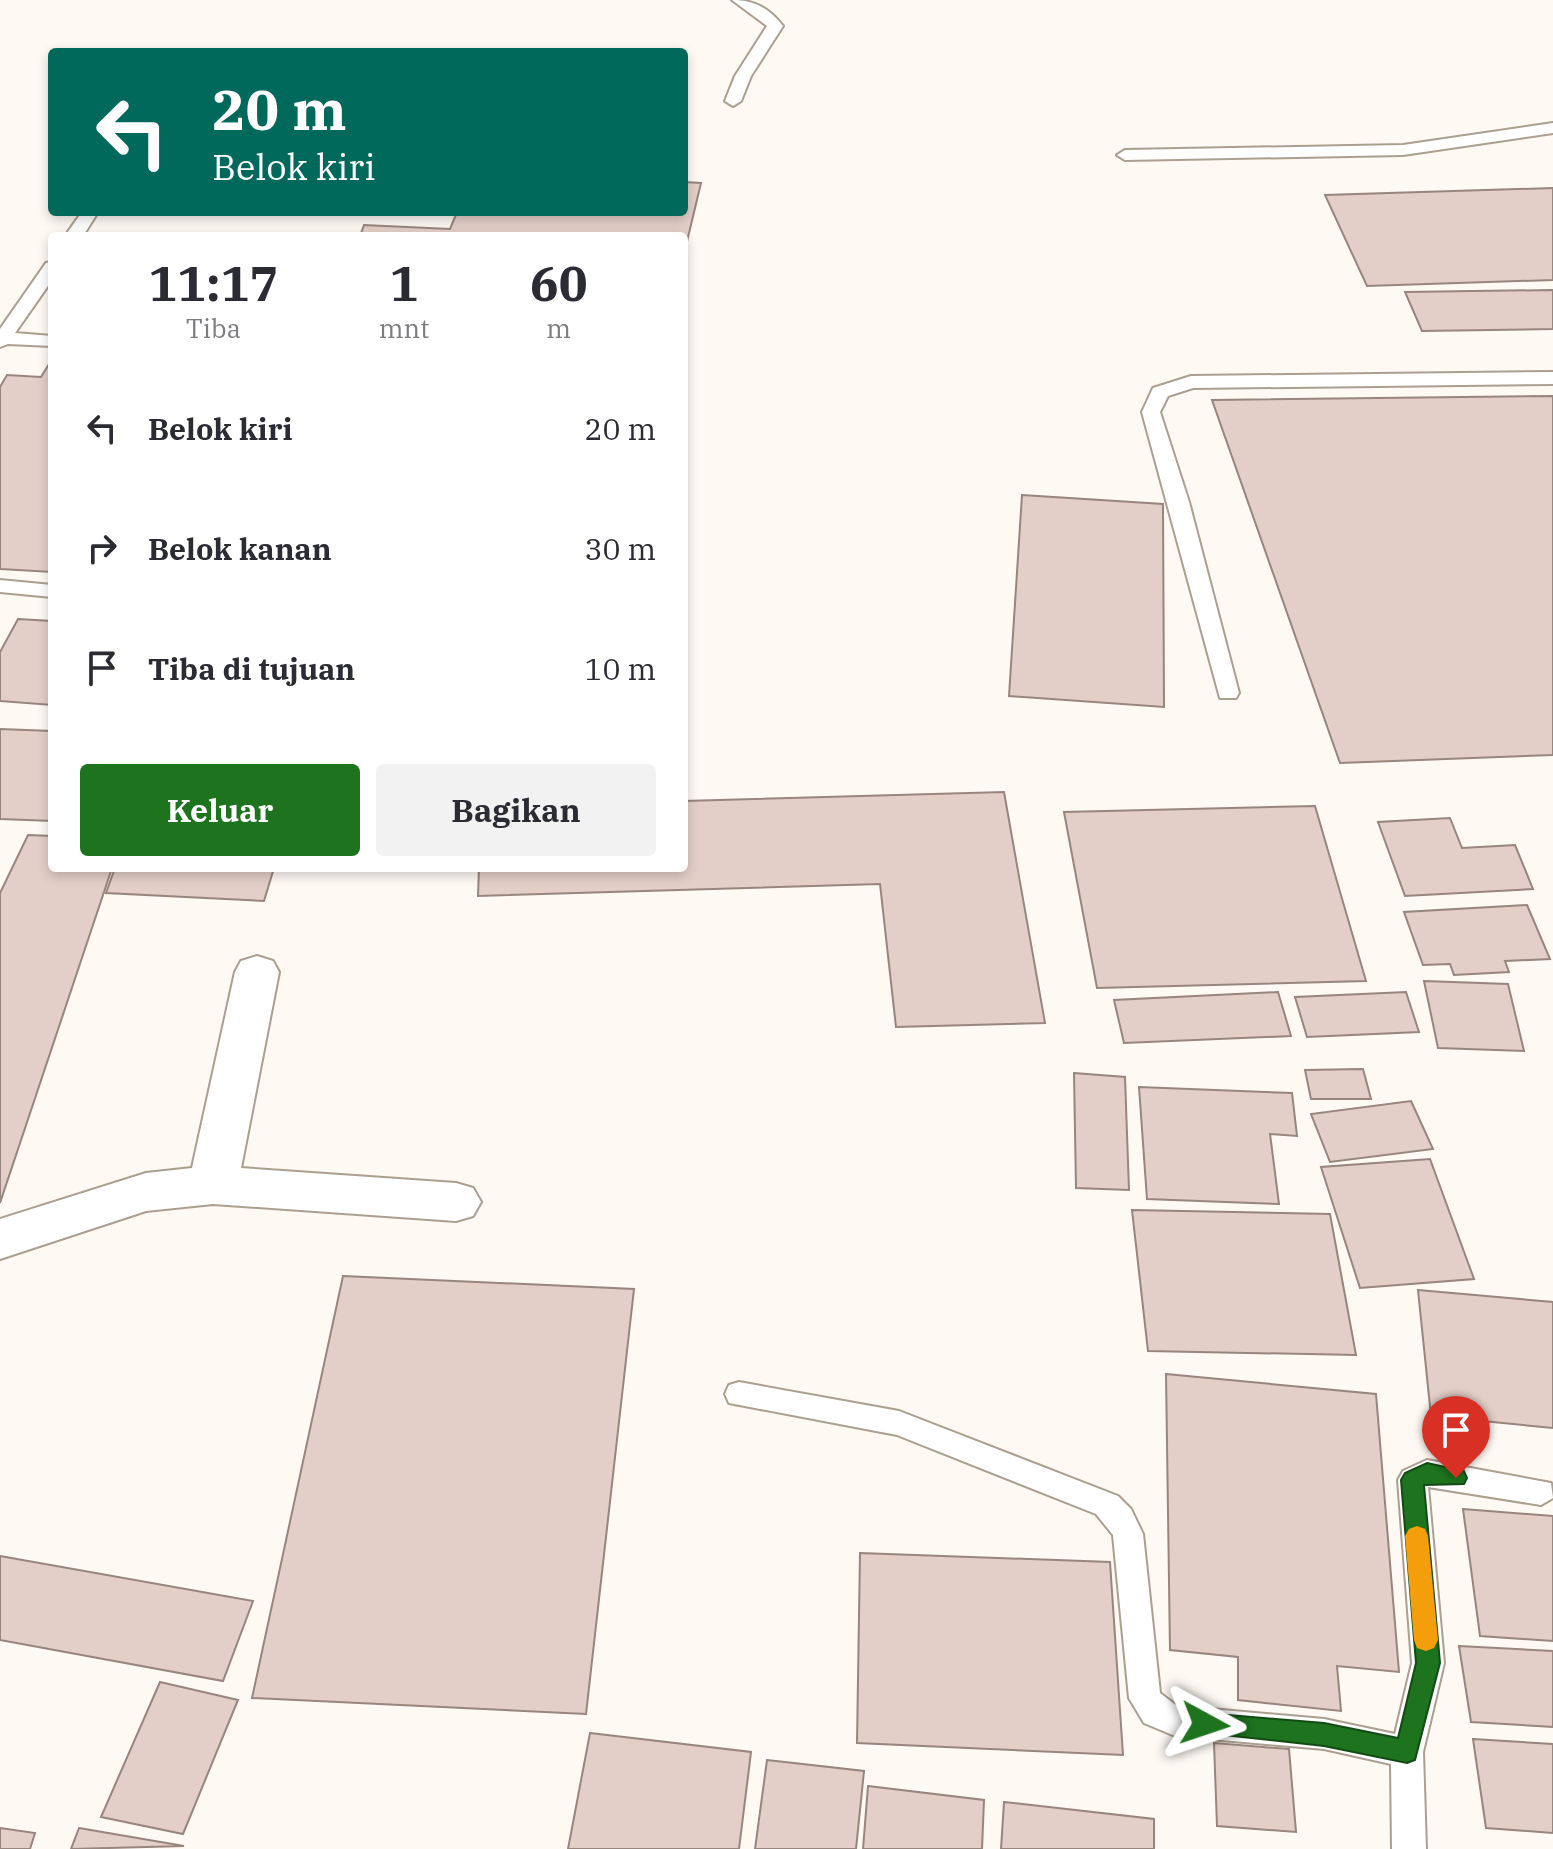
<!DOCTYPE html>
<html lang="id">
<style>
body{margin:0;font-family:"IBM Plex Serif",serif;background:#f2f2f3;color:#2b2b33;height:100vh;display:flex;flex-direction:column;font-size:30px;white-space:nowrap}
*{box-sizing:border-box;margin:0}
p{font-size:26px;color:#7c7c81}
.icon{flex:none;width:44px;height:44px;fill:none;stroke:currentColor;stroke-width:2;stroke-linecap:round;stroke-linejoin:round}
.map{position:relative;flex:1;overflow:hidden}
.details{position:absolute;left:48px;top:232px;width:640px;height:640px;display:flex;flex-direction:column;background:#fff;border-radius:8px;box-shadow:0 4px 12px #0003}
.details>*{flex:none}
.guide{position:absolute;left:48px;top:48px;width:640px;height:168px;border-radius:8px;box-shadow:0 4px 12px #0003;background:#00695c;color:#fff;overflow:hidden}
.pin{position:absolute;display:grid;place-items:center;width:68px;height:68px;color:#fff;margin:-82px -34px;border-radius:50% 50% 50% 0;rotate:-45deg;box-shadow:0 0 8px #0007}
.pin .icon{rotate:45deg}
.me{position:absolute;width:88px;margin:-44px;rotate:95deg;stroke-linejoin:round;filter:drop-shadow(0 0 6px #0008)}
.turn{display:flex;align-items:center;gap:28px;height:168px;padding:0 32px;font-size:36px}
.turn .icon{width:104px;height:104px;stroke-width:2.5}
.turn b{display:block;font-size:56px;line-height:68px}
.eta{display:flex;justify-content:space-evenly;align-items:center;height:136px;text-align:center}
.eta b{font-size:48px;font-weight:700;line-height:56px}
.action{display:flex;gap:16px;margin-top:auto;padding:16px 32px}
.action a{flex:1;height:92px;border-radius:8px;background:#1d731e;color:#fff;font-size:32px;font-weight:700;line-height:92px;text-align:center}
.action a+a{background:#f2f2f3;color:#2b2b33}
ul{padding:0;list-style:none}
li{display:flex;align-items:center;gap:24px;height:120px;padding:0 32px}
li div{flex:1}
li b{display:block;font-size:30px}
li em{font-style:normal}
.map>svg:first-child{display:block}
.building{fill:#e3cfc8;stroke:#98857e;stroke-width:2}
.lines{fill:none;stroke-linecap:round;stroke-linejoin:round}
.service-casing{stroke:#ab9f90;stroke-width:4}
.minor-casing{stroke:#ab9f90;stroke-width:4}
.service{fill:#fff;fill-rule:evenodd}
.minor{fill:#fff;fill-rule:evenodd}
.route{fill:#1d731e;stroke:#134b14;stroke-width:2}
.slow{fill:#f59e0b}
</style>
<div class="map">
<svg width="1553" height="1849" viewBox="0 0 1553 1849">
<rect width="100%" height="100%" fill="#fef9f3"/>
<path class="building" d="M 684,182 L 701,183 L 684,254 L 684,236 L 360,236 L 364,225 L 450,229 L 457,212 L 684,212 Z
M 1553,188 L 1553,280 L 1367,286 L 1325,195 Z
M 1553,290 L 1553,329 L 1422,331 L 1405,292 Z
M 49,364 L 52,364 L 52,572 L 0,569 L 0,387 L 7,375 L 41,377 Z
M 1553,396 L 1553,755 L 1340,763 L 1212,400 Z
M 1022,495 L 1163,504 L 1164,707 L 1009,696 Z
M 18,619 L 52,621 L 52,705 L 0,701 L 0,652 Z
M 0,729 L 52,731 L 52,821 L 0,819 Z
M 1004,792 L 1045,1023 L 896,1027 L 880,884 L 478,896 L 479,868 L 684,868 L 684,801 Z
M 1315,806 L 1366,981 L 1097,988 L 1064,812 Z
M 1450,818 L 1462,848 L 1515,845 L 1533,889 L 1405,896 L 1378,822 Z
M 28,835 L 52,836 L 52,868 L 112,868 L 0,1203 L 0,893 Z
M 115,868 L 274,868 L 264,901 L 106,893 Z
M 1527,905 L 1550,959 L 1505,961 L 1509,972 L 1454,975 L 1450,964 L 1423,965 L 1404,912 Z
M 1424,981 L 1508,984 L 1524,1051 L 1438,1048 Z
M 1278,992 L 1291,1036 L 1124,1043 L 1114,1000 Z
M 1406,992 L 1419,1032 L 1307,1037 L 1295,997 Z
M 1363,1069 L 1371,1099 L 1311,1099 L 1305,1070 Z
M 1074,1073 L 1125,1077 L 1129,1190 L 1076,1188 Z
M 1139,1087 L 1292,1093 L 1297,1136 L 1270,1134 L 1279,1204 L 1147,1199 Z
M 1411,1101 L 1433,1149 L 1330,1162 L 1311,1114 Z
M 1430,1159 L 1474,1279 L 1360,1288 L 1321,1167 Z
M 1132,1210 L 1330,1214 L 1356,1355 L 1148,1351 Z
M 343,1276 L 634,1289 L 586,1714 L 252,1698 Z
M 1418,1290 L 1553,1302 L 1553,1428 L 1431,1416 Z
M 1166,1374 L 1376,1394 L 1399,1672 L 1337,1666 L 1341,1711 L 1238,1700 L 1238,1657 L 1170,1650 Z
M 1463,1509 L 1553,1516 L 1553,1641 L 1480,1636 Z
M 860,1553 L 1110,1562 L 1123,1755 L 857,1743 Z
M 0,1556 L 253,1601 L 223,1681 L 0,1640 Z
M 1459,1646 L 1553,1651 L 1553,1727 L 1471,1722 Z
M 160,1682 L 238,1700 L 183,1834 L 101,1817 Z
M 590,1733 L 751,1752 L 739,1849 L 568,1849 Z
M 1473,1739 L 1553,1744 L 1553,1833 L 1486,1828 Z
M 1214,1743 L 1289,1749 L 1296,1832 L 1217,1826 Z
M 767,1760 L 864,1771 L 856,1849 L 755,1849 Z
M 868,1786 L 984,1800 L 982,1849 L 863,1849 Z
M 1004,1802 L 1154,1819 L 1154,1849 L 1001,1849 Z
M 0,1828 L 35,1833 L 30,1849 L 0,1849 Z
M 79,1828 L 184,1846 L 71,1849 Z"/>
<g class="lines">
<defs>
<path id="service" d="M 732,0 C 754,0 769,8 783,26 L 751,76 L 741,101 L 733,106 L 725,101 L 735,76 L 767,26 Z
M 1553,123 L 1553,133 L 1403,155 L 1125,160 L 1117,155 L 1125,150 L 1403,145 Z
M 82,212 L 98,212 L 83,236 L 65,236 Z
M 52,262 L 52,280 L 15,333 L 52,336 L 52,346 L 8,344 L 0,347 L 0,329 L 46,263 Z
M 1553,372 L 1553,384 L 1193,388 L 1168,396 L 1160,412 L 1189,502 L 1239,693 L 1236,698 L 1220,698 L 1142,412 L 1153,388 L 1191,376 Z
M 0,580 L 52,585 L 52,597 L 0,592 Z
M 739,1382 L 899,1411 L 1118,1496 L 1131,1509 L 1143,1534 L 1160,1693 L 1177,1706 L 1324,1719 L 1395,1734 L 1412,1663 L 1398,1480 L 1403,1471 L 1427,1460 L 1551,1483 L 1553,1498 L 1541,1505 L 1428,1487 L 1444,1663 L 1423,1752 L 1426,1849 L 1392,1849 L 1391,1764 L 1324,1749 L 1175,1736 L 1144,1723 L 1129,1698 L 1113,1535 L 1096,1514 L 897,1435 L 729,1403 L 725,1394 L 729,1385 Z"/>
<path id="minor" d="M 257,956 L 273,961 L 279,972 L 241,1168 L 456,1183 L 473,1188 L 481,1202 L 473,1216 L 456,1221 L 213,1204 L 146,1211 L 0,1259 L 0,1219 L 146,1173 L 192,1168 L 235,972 L 241,961 Z"/>
</defs>
<use href="#service" class="service-casing"/>
<use href="#minor" class="minor-casing"/>
<use href="#service" class="service"/>
<use href="#minor" class="minor"/>
</g>
<path class="route" d="M 1427,1463 L 1464,1471 L 1467,1478 L 1464,1484 L 1424,1485 L 1440,1663 L 1415,1760 L 1407,1763 L 1324,1746 L 1196,1732 L 1192,1724 L 1196,1716 L 1205,1713 L 1324,1723 L 1398,1738 L 1416,1663 L 1401,1480 L 1405,1473 Z"/>
<path class="slow" d="M 1417,1526 L 1425,1529 L 1428,1536 L 1438,1640 L 1434,1648 L 1426,1651 L 1417,1648 L 1414,1640 L 1405,1536 L 1409,1529 Z"/>
</svg>
<div class="pin" style="left:1456px;top:1478px;background:#d93025"><svg class="icon" aria-label="arrive" viewBox="0 0 24 24"><path d="M6 21V4h12l-3 4 3 4H6"/></svg></div>
<svg class="me" style="left:1205px;top:1724px" viewBox="-20 -20 40 40"><path d="M0-17L14 15 0 8-14 15z" fill="#1d731e" stroke="#fff" stroke-width="4"/></svg>
<div class="guide">
<div class="turn"><svg class="icon" aria-label="left" viewBox="0 0 24 24"><path d="M17 20v-9H6M10 6l-5 5 5 5"/></svg><div><b>20 m</b>Belok kiri</div></div>
</div>
<section class="details">
<div class="eta">
<div><b>11:17</b><p>Tiba</p></div>
<div><b>1</b><p>mnt</p></div>
<div><b>60</b><p>m</p></div>
</div>
<ul>
<li><svg class="icon" aria-label="left" viewBox="0 0 24 24"><path d="M17 20v-9H6M10 6l-5 5 5 5"/></svg><div><b>Belok kiri</b></div><em>20 m</em></li>
<li><svg class="icon" aria-label="right" viewBox="0 0 24 24"><path d="M7 20v-9h11M14 6l5 5-5 5"/></svg><div><b>Belok kanan</b></div><em>30 m</em></li>
<li><svg class="icon" aria-label="arrive" viewBox="0 0 24 24"><path d="M6 21V4h12l-3 4 3 4H6"/></svg><div><b>Tiba di tujuan</b></div><em>10 m</em></li>
</ul>
<div class="action"><a>Keluar</a><a>Bagikan</a></div>
</section>
</div>
